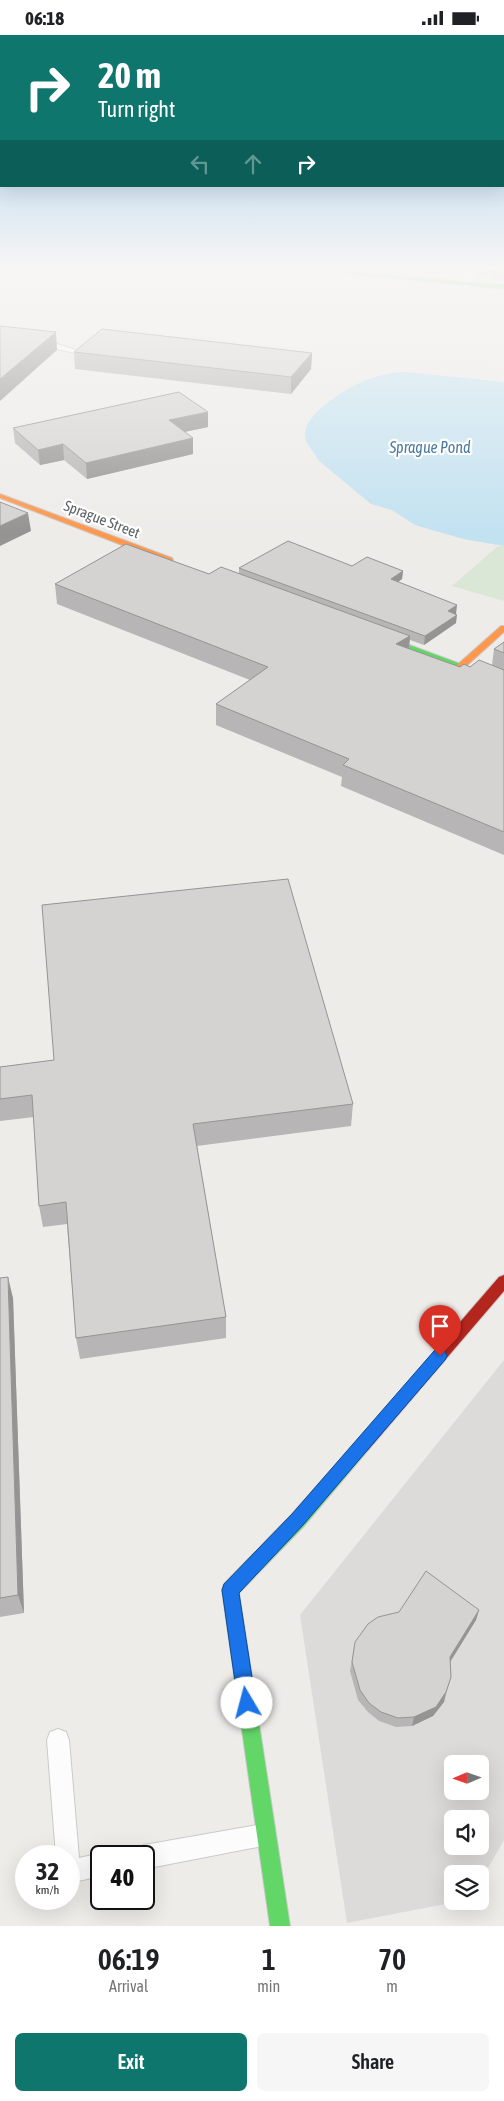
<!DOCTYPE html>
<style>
body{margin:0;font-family:"Asap Condensed",sans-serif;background:#f6f6f6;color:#202124;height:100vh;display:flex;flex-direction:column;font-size:19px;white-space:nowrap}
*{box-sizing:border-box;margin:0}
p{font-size:16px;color:#757577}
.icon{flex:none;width:28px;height:28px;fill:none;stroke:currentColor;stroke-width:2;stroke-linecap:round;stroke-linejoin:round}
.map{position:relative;height:1891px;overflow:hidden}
.drawer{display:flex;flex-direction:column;background:#fff;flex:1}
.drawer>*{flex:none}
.guide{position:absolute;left:0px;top:0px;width:505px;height:152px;box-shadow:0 5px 20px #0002;background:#0f766e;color:#fff;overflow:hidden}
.needle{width:32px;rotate:268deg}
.fabs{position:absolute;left:444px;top:1720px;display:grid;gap:10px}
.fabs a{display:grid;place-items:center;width:45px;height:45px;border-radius:8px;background:#fff;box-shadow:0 5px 20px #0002;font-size:25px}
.speed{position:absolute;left:15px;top:1810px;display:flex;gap:10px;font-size:25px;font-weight:700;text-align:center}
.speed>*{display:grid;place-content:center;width:65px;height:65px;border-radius:50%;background:#fff;box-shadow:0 5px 20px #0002;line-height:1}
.speed small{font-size:12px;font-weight:400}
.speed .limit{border:2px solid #111;border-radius:8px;background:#fff;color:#111}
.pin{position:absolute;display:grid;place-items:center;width:42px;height:42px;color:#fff;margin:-51px -21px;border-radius:50% 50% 50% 0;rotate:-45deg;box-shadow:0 0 5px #0007}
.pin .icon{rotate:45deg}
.me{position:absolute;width:55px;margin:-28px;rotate:352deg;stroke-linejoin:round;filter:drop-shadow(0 0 4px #0008)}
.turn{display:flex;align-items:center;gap:18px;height:105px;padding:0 15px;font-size:22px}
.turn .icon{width:65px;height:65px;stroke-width:2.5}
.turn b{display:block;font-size:35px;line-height:42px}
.lanes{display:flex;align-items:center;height:48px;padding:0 15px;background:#0003;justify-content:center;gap:25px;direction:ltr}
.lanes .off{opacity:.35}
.eta{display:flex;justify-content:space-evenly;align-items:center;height:85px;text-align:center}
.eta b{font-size:30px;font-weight:600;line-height:35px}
.cta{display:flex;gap:10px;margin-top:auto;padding:10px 15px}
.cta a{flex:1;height:58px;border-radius:8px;background:#0f766e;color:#fff;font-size:20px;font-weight:600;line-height:58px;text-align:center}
.cta a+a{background:#f6f6f6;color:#202124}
.status{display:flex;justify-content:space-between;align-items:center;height:35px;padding:0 25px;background:#fff;direction:ltr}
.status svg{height:14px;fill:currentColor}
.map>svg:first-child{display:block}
.industrial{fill:#dddbda;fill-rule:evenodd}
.green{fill:#dae7d6}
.water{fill:#c3e2f1}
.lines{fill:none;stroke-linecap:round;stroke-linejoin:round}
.lane-casing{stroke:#cacac9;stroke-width:2}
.street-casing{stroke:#cacac9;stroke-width:2}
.fast-casing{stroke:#cacac9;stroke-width:2}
.slow-casing{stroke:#cacac9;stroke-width:2}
.jam-casing{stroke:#cacac9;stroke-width:2}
.lane{fill:#fcfcfc;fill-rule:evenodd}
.street{fill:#fcfcfc;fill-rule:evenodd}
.fast{fill:#63d668;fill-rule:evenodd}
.slow{fill:#ff974d;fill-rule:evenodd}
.jam{fill:#b3261e;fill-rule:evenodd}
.rail{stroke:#e3e3e2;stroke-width:2;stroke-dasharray:0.5 3;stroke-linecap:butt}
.wall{fill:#b7b5b5}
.shaded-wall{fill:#959493}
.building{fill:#d5d3d2;stroke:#959493}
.route{fill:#1a73e8;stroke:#114b97}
.labels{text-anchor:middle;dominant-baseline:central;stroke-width:4.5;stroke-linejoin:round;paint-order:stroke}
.far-street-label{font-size:15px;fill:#5f6366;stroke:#fff}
.far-water-label{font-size:16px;font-style:italic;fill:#4c7b9e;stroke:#fff}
</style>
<div class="status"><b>06:18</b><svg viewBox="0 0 49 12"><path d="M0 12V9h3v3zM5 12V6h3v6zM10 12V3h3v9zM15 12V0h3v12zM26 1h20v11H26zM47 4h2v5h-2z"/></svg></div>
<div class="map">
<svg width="504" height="1891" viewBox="0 0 504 1891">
<rect width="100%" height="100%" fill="#eeece9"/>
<path class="industrial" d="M 504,1325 L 504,1805 L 480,1847 L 480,1839 L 452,1839 L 452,1866 L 461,1866 L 347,1888 L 300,1580 ZM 452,1729 L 480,1729 L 480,1756 L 452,1756 ZM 452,1784 L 480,1784 L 480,1811 L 452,1811 Z"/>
<path class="green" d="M 498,511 L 504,511 L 504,566 L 452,551 Z"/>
<path class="water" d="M 406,337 L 504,347 L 504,511 L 463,504 L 415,490 L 392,475 L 371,469 L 318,425 C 314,416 304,409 305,398 C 307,376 352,349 372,343 C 383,339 394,337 406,337 Z"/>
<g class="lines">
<defs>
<path id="lane" d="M 39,307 L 57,309 L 79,316 L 75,318 L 37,310 L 36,309 Z
M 58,1694 L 66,1697 L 69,1705 L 79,1823 L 101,1818 L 108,1821 L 101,1821 L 101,1841 L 69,1848 L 69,1821 L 56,1821 L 47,1705 L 50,1697 Z
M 263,1789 L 271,1792 L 274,1800 L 271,1808 L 263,1811 L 144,1834 L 144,1821 L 133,1821 L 136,1814 L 144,1810 Z"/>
<path id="street" d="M 468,233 L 480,233 L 470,252 L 466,253 L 460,249 Z"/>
<path id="fast" d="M 287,233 L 302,233 L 504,250 L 504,254 Z
M 371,598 L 377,598 L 504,645 L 504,651 L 371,602 Z
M 363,1403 L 368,1405 L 371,1410 L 368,1415 L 304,1491 L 239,1558 L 290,1891 L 270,1891 L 222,1555 L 224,1549 L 292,1479 L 358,1405 Z"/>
<path id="slow" d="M 0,459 L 172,523 L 173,525 L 166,527 L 0,463 Z
M 501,591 L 504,591 L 504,597 L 463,634 L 457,634 L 457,630 Z"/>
<path id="jam" d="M 504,1240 L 504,1256 L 368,1415 L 363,1417 L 358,1415 L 355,1410 L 358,1405 L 499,1242 Z"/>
</defs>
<use href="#lane" class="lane-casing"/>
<use href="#street" class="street-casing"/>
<use href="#fast" class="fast-casing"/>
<use href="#slow" class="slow-casing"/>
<use href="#jam" class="jam-casing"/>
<use href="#lane" class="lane"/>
<use href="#street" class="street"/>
<use href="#fast" class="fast"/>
<use href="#slow" class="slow"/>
<use href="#jam" class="jam"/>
<path class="rail" d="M 0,262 L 157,287 L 504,336
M 0,282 L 114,296
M 107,292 L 263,310
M 298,317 L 430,333"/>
</g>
<path class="wall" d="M 392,233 L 467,233 L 463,239 Z
M 504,233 L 504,245 L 492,244 L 492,241 L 478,240 L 479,235 Z
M 74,317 L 312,318 L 311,334 L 291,359 L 75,334 Z
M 208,392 L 184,397 L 193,403 L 193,419 L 87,444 L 64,425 L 40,430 L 15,408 L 13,393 Z
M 352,531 L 403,536 L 402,544 L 398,547 L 456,579 L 456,588 L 424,610 L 410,605 L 409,614 L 460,632 L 492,630 L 494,614 L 504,607 L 504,820 L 341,751 L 342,742 L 216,690 L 216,669 L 250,645 L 57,569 L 55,549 L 209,539 L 239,538 L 239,533 Z
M 0,1032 L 353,1069 L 351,1091 L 197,1111 L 226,1282 L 226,1303 L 80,1324 L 76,1303 L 67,1189 L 43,1192 L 39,1171 L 34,1082 L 0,1086 Z
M 0,1243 L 13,1263 L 24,1578 L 0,1582 Z
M 479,1575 L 476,1585 L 450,1627 L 451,1642 L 444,1667 L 433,1681 L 412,1691 L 396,1692 L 379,1686 L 368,1677 L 358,1665 L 350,1636 L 355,1607 Z"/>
<path class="shaded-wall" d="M 464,233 L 467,233 L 463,239 Z
M 56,297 L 57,315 L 0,366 L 0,344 Z
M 312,318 L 311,334 L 291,359 L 291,342 Z
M 208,377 L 208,392 L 170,400 L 169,385 Z
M 193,403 L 193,419 L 87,444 L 86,428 Z
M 63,409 L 64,425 L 40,430 L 38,415 Z
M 28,478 L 31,496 L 0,511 L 0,491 Z
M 403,536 L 402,544 L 390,553 L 391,544 Z
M 457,570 L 456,579 L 447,585 L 448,576 Z
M 457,580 L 456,588 L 424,610 L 425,601 Z
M 410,601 L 408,620 L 396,609 Z
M 8,1242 L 13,1263 L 24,1578 L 18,1560 Z
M 479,1575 L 476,1585 L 447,1632 L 450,1622 Z
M 446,1657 L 444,1667 L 433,1681 L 412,1691 L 414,1682 Z"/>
<path class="building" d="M 480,233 L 504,233 L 504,239 L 493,238 L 494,236 L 479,235 Z
M 0,291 L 56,297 L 0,344 Z
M 102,294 L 312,318 L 291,342 L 74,317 Z
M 179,357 L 208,377 L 169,385 L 193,403 L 86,428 L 63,409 L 38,415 L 13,393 Z
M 0,467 L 28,478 L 0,491 Z
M 288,506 L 352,531 L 367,522 L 403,536 L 391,544 L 457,570 L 448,576 L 457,580 L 425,601 L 239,533 Z
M 126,509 L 209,539 L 221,532 L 410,601 L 396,609 L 460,632 L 464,629 L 470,632 L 479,625 L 504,635 L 504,797 L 343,730 L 349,724 L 216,669 L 268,632 L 55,549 Z
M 504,607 L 504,618 L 494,614 Z
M 288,844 L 353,1069 L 193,1089 L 226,1282 L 76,1303 L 66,1167 L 39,1171 L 32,1060 L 0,1064 L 0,1032 L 54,1025 L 42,870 Z
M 8,1242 L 18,1560 L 0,1563 L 0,1243 Z
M 426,1536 L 479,1575 L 450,1622 L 451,1642 L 446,1657 L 436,1672 L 414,1682 L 398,1683 L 381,1677 L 369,1668 L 360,1655 L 352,1627 L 355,1607 L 368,1589 L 378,1582 L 399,1577 Z"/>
<linearGradient id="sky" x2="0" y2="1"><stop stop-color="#99c6ec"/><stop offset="0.47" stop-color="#f7f6f5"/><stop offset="1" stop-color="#f7f6f5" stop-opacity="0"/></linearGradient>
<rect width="504" height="497" fill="url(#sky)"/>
<path class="route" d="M 440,1314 L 445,1316 L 447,1321 L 445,1325 L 303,1490 L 239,1558 L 256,1668 L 253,1674 L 247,1677 L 240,1674 L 238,1668 L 222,1555 L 224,1549 L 292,1479 L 434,1316 Z"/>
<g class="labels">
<g class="far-street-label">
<text transform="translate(102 484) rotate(21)">Sprague Street</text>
</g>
<g class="far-water-label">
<text x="430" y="412">Sprague Pond</text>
</g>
</g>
</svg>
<div class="fabs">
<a><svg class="needle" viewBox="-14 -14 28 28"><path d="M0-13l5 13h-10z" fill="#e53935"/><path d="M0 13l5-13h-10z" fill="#757577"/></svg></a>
<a><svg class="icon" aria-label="sound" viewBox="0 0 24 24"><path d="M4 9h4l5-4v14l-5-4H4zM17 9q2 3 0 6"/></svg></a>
<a><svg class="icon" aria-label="layers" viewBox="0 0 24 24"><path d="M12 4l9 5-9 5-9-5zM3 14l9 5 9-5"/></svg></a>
</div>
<div class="speed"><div>32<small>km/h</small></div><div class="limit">40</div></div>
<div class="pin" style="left:440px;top:1321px;background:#d93025"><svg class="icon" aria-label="arrive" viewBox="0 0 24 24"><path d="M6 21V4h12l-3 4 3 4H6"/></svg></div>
<svg class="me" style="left:247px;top:1668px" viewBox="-20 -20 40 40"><circle r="19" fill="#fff"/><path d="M0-13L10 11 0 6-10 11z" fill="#1a73e8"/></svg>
<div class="guide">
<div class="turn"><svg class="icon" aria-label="right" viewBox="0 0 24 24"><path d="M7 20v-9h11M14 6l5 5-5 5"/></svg><div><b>20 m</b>Turn right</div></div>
<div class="lanes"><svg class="icon off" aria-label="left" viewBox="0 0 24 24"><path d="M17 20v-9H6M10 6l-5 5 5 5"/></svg><svg class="icon off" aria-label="ahead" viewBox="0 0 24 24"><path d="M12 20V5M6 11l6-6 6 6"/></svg><svg class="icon" aria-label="right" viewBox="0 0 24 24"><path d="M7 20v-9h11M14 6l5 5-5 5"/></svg></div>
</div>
</div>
<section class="drawer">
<div class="eta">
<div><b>06:19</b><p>Arrival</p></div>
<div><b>1</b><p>min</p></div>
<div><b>70</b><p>m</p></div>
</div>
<div class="cta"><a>Exit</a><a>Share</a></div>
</section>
